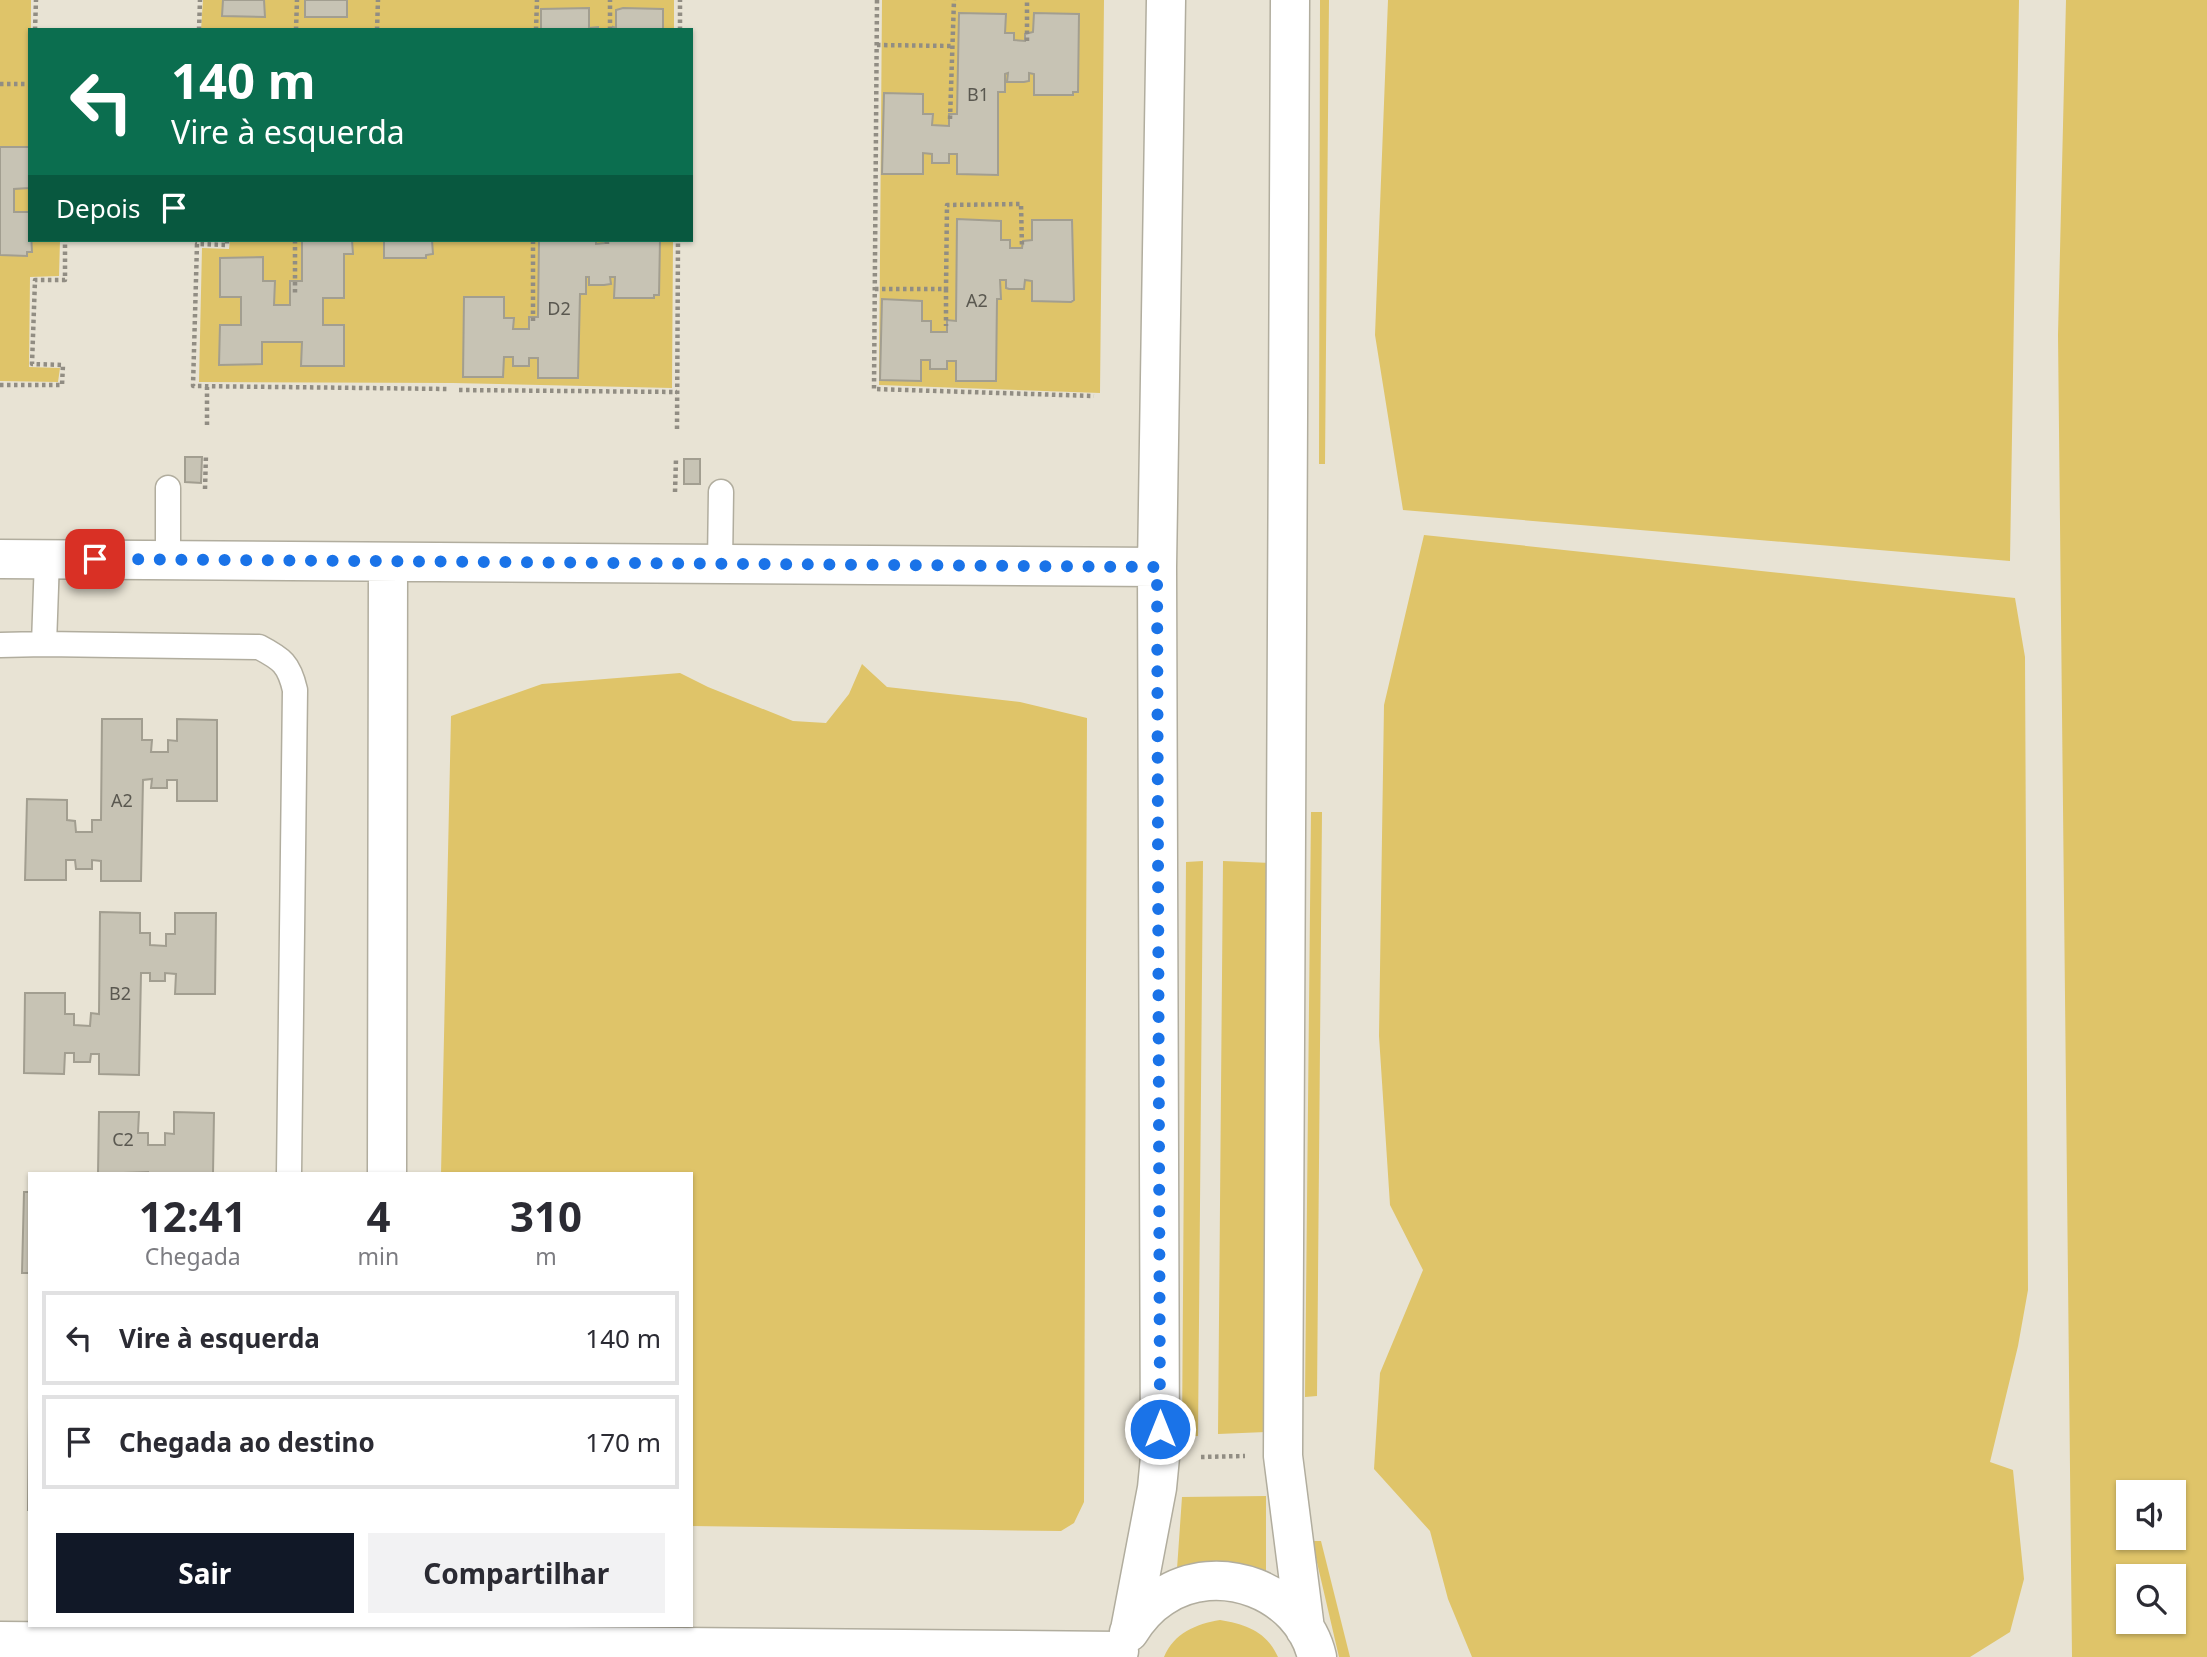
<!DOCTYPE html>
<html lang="pt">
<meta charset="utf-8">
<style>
body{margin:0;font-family:"Noto Sans",sans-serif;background:#f2f2f3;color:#2b2b33;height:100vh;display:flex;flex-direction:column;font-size:26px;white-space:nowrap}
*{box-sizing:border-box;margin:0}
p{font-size:23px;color:#7c7c81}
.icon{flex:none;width:38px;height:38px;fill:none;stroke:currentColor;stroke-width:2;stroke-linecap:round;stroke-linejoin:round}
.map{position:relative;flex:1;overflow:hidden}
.details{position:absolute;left:28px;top:1172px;width:665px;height:455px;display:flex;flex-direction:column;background:#fff;border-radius:0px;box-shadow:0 2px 5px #0004}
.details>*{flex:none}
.banner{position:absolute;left:28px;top:28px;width:665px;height:214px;border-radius:0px;box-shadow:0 2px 5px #0004;background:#0b6e4f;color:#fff;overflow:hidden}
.buttons{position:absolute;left:2116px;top:1480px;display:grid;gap:14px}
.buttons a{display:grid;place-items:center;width:70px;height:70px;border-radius:0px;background:#fff;box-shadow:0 2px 5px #0004;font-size:35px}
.pin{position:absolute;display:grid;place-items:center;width:60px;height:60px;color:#fff;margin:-30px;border-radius:14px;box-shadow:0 4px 10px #0006}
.me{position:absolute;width:77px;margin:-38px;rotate:0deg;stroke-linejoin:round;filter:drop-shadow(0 0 5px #0008)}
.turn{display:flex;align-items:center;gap:24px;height:147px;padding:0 28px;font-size:32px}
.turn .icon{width:91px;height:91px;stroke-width:2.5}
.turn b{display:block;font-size:49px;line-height:60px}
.then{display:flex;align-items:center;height:66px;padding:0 28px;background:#0003;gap:14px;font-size:26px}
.eta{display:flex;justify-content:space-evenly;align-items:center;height:119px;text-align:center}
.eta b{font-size:42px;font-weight:700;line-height:49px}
.cta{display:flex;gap:14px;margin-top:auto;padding:14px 28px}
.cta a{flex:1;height:80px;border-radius:0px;background:#111827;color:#fff;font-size:28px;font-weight:700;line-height:80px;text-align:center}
.cta a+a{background:#f2f2f3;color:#2b2b33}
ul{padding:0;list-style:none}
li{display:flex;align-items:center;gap:21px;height:94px;margin:0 14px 10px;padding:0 14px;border:4px solid #e1e1e2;border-radius:0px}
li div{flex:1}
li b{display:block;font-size:26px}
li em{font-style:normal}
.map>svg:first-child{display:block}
.green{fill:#dfc469;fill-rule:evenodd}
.building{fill:#c7c3b4;stroke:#a29e90;stroke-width:2}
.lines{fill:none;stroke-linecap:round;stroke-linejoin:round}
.lane-casing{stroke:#b1ad9e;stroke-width:27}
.street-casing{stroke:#b1ad9e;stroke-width:41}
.path{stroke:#918d83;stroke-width:4.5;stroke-dasharray:3.5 3.5;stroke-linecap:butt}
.lane{stroke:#fff;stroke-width:24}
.street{stroke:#fff;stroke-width:38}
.route{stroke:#1a73e8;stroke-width:12;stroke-dasharray:0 21.6}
.labels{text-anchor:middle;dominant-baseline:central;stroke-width:5;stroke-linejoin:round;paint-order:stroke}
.number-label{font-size:18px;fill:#5a5850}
</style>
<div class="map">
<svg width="2207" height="1657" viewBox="0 0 2207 1657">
<rect width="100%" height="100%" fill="#e8e3d4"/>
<path class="green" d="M 0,0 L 31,0 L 30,240 L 60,240 L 59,276 L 30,277 L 29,367 L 60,368 L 58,382 L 0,381 Z
M 203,0 L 674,0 L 674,30 L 201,30 Z
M 882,0 L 1104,0 L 1100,393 L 879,385 Z
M 1320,0 L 1329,0 L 1325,464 L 1319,464 Z
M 1388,0 L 2019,0 L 2010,561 L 1403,510 L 1375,335 Z
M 2066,0 L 2207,0 L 2207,1657 L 2072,1657 L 2058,335 ZM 2128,1493 L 2174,1493 L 2174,1538 L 2128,1538 ZM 2128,1577 L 2174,1577 L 2174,1622 L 2128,1622 Z
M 230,240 L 673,240 L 672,388 L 453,383 L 199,382 L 202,248 L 229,249 Z
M 1424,535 L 2015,598 L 2025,657 L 2028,1290 L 2018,1346 L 1990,1462 L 2013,1470 L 2024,1579 L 2010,1632 L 1970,1657 L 1472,1657 L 1448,1599 L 1430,1531 L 1374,1469 L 1380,1373 L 1423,1270 L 1390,1205 L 1379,1036 L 1384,705 Z
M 862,664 L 887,687 L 1020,702 L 1087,718 L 1084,1502 L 1074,1523 L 1061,1531 L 691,1526 L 691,1174 L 441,1174 L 451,716 L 542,684 L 680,673 L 708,687 L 793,721 L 826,723 L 849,694 Z
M 1311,812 L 1322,812 L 1317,1396 L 1305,1397 Z
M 1203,861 L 1198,1436 L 1182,1437 L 1186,862 Z
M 1223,861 L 1271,863 L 1266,1432 L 1218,1434 Z
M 1266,1496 L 1266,1573 C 1235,1559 1209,1560 1177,1569 L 1182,1497 Z
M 1312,1541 L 1321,1541 L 1350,1657 L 1339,1657 Z
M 1220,1620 C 1246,1624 1267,1632 1278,1657 L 1164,1657 C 1174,1633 1196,1624 1220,1620 Z"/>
<path class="building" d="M 223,0 L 264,0 L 265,17 L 222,16 Z
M 305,0 L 347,0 L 347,17 L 305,17 Z
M 589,8 L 589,28 L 598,27 L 598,30 L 541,30 L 541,9 Z
M 623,8 L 663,9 L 663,30 L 613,30 L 613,27 L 616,28 L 616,10 Z
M 959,13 L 1006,14 L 1005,33 L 1014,33 L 1014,40 L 1025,41 L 1025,34 L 1033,32 L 1034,13 L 1079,14 L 1078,92 L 1073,92 L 1073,95 L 1034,95 L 1034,74 L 1029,73 L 1029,81 L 1024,82 L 1007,82 L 1008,73 L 1005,74 L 1005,92 L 998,92 L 998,175 L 957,174 L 957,154 L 949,154 L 949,163 L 932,163 L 932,154 L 923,153 L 923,174 L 882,174 L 884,93 L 923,94 L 923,114 L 933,114 L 932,125 L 949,126 L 949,114 L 957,114 Z
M 0,147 L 30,147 L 29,188 L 14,189 L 14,212 L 30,212 L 32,252 L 27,252 L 27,256 L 0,255 Z
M 957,219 L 1001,221 L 1001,240 L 1010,240 L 1010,248 L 1022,248 L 1023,241 L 1032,240 L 1032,220 L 1072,220 L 1074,300 L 1071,302 L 1032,301 L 1032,281 L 1025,280 L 1024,289 L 1009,289 L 1006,288 L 1006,280 L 1000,280 L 1001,299 L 997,299 L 996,381 L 956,381 L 956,361 L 947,361 L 947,369 L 930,369 L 930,360 L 921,360 L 921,381 L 880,380 L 882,299 L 922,301 L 922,321 L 931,321 L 931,332 L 947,332 L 947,320 L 956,321 Z
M 302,240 L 352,240 L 353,254 L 344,254 L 344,298 L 323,298 L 323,325 L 344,325 L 344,366 L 301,366 L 302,342 L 262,342 L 262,364 L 219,365 L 220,325 L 241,325 L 241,297 L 220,297 L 220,258 L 263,257 L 263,281 L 275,281 L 274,305 L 290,305 L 290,281 L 302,281 Z
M 384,240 L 432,240 L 433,254 L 426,255 L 426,258 L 384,258 Z
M 539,240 L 596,240 L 596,244 L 605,243 L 605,240 L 660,240 L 659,295 L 654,295 L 654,298 L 614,298 L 615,277 L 610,277 L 611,284 L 604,285 L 589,285 L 589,277 L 586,277 L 586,294 L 580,294 L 578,378 L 538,378 L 538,358 L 529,358 L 529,366 L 513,366 L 513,357 L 504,357 L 503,377 L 463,377 L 464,297 L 504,297 L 504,318 L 514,318 L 513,329 L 529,329 L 529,317 L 538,317 Z
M 185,457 L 202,457 L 201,483 L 185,482 Z
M 684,459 L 700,459 L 700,484 L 684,484 Z
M 102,719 L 142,719 L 142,740 L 152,740 L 151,752 L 168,752 L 168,740 L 177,741 L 177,719 L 217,720 L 217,801 L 177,801 L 177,780 L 167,780 L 167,788 L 151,788 L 152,779 L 143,780 L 141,881 L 101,881 L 101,861 L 92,860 L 92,869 L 76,869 L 75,860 L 66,860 L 66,880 L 25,880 L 27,799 L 67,800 L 67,820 L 75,821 L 76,832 L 92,832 L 92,820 L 101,820 Z
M 100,912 L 140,913 L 140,933 L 150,933 L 150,945 L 166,946 L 166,934 L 175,934 L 175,913 L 216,913 L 215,994 L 175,994 L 176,974 L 165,973 L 165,981 L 150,981 L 150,973 L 141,973 L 139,1075 L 99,1074 L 99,1054 L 91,1054 L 90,1062 L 74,1062 L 74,1053 L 65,1053 L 64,1074 L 24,1073 L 25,993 L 65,993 L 65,1014 L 74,1014 L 74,1025 L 90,1026 L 91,1013 L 99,1014 Z
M 99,1112 L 139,1112 L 138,1133 L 148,1133 L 148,1145 L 165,1145 L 165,1133 L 174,1134 L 174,1112 L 214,1113 L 213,1174 L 148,1174 L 148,1172 L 98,1174 Z
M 24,1192 L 30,1192 L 30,1273 L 22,1273 Z
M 30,1305 L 30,1510 L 28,1510 Z"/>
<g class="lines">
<defs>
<path id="lane" d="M 47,559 L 44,644 L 259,647 C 282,659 289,664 295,690 L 289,1174
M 168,560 L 168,488
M 720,564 L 721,492
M 0,645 L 44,644"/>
<path id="street" d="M 1290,0 L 1283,1456 L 1305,1629
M 0,559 L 1157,567
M 387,1174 L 388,562
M 1130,1630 L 1157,1488 L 1160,1457 L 1157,567 L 1166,0
M 1129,1632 C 1137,1619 1148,1606 1162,1597 C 1218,1559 1302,1591 1317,1657
M 0,1641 L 1119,1651"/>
</defs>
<use href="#lane" class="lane-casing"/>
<use href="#street" class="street-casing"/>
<path class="path" d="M 877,0 L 874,389 L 1094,396
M 35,30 L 36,0
M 199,30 L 200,0
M 296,30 L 297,0
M 377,30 L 378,0
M 536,30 L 537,0
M 610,30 L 610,0
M 680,30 L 680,0
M 1027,41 L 1027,0
M 877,45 L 953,46
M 0,84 L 30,84
M 950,119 L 954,0
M 227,240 L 227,245 L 197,244 L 193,386 L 449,389
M 295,240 L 295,295
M 607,244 L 607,240
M 875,289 L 946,289 L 947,205 L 1021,204 L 1022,248
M 946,289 L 946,326
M 533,321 L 533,240
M 0,385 L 62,385 L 63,365 L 32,364 L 35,280 L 65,280 L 65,240
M 459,390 L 677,392
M 207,425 L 207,387
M 677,429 L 678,240
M 205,489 L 206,454
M 675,492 L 676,459
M 1201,1457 L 1245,1456"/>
<use href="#lane" class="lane"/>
<use href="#street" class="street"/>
</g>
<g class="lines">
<path class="route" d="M 95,559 L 1157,567 L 1160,1429"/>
</g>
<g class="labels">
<g class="number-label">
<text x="978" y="94">B1</text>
<text x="977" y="300">A2</text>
<text x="559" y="308">D2</text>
<text x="122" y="800">A2</text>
<text x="120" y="993">B2</text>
<text x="123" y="1139">C2</text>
</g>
</g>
</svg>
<div class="buttons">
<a><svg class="icon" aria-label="sound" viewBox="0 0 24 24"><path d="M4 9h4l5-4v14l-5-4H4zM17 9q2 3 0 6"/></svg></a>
<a><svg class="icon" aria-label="search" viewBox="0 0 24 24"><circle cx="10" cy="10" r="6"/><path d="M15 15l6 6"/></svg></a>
</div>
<div class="pin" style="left:95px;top:559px;background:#d93025"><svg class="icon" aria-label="arrive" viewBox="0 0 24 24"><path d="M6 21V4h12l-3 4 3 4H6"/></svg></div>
<svg class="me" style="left:1160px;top:1429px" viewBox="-20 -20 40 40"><circle r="17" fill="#1a73e8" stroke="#fff" stroke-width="3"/><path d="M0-11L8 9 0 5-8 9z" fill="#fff"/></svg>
<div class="banner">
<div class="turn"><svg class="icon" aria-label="left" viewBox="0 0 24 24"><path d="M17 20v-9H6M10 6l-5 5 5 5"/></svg><div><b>140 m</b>Vire à esquerda</div></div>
<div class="then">Depois<svg class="icon" aria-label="arrive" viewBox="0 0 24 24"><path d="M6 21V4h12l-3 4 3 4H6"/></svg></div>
</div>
<section class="details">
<div class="eta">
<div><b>12:41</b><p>Chegada</p></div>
<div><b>4</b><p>min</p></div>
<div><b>310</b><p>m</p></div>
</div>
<ul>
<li><svg class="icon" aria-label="left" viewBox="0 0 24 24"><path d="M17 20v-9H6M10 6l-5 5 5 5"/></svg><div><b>Vire à esquerda</b></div><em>140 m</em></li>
<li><svg class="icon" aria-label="arrive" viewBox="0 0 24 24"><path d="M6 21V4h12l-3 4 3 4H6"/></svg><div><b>Chegada ao destino</b></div><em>170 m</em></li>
</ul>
<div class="cta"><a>Sair</a><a>Compartilhar</a></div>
</section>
</div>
